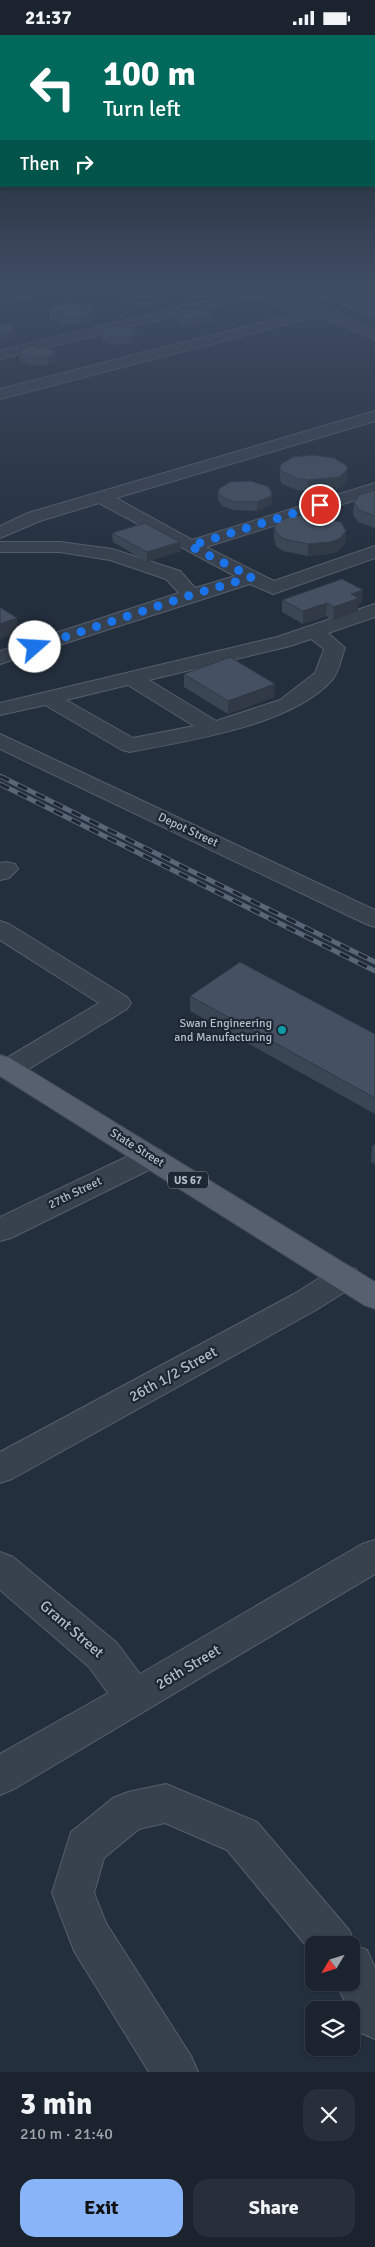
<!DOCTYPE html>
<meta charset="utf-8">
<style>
body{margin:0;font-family:Signika,sans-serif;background:#282f3a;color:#f1f3f6;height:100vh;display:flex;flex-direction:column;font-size:19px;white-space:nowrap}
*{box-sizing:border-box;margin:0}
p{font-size:16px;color:#a0a4aa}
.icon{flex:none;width:28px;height:28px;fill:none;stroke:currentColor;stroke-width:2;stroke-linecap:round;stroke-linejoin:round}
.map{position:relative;height:2037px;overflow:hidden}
.details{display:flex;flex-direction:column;background:#1b232e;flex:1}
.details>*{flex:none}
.top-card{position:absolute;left:0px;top:0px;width:375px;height:152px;box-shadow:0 1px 4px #0004,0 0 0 1px #39404a;background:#00695c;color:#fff;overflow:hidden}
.needle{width:32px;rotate:232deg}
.buttons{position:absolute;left:305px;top:1901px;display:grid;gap:10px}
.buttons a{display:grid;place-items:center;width:55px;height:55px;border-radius:10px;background:#1b232e;box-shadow:0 1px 4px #0004,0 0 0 1px #39404a;font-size:25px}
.pin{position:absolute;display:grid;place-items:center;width:42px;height:42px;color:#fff;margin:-21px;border:2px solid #fff;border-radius:50%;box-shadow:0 1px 5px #0007}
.me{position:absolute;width:55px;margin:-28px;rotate:71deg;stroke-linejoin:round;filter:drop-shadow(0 0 4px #0008)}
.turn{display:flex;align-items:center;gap:18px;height:105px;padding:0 20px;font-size:22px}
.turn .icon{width:65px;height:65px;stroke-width:2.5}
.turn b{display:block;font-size:35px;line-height:42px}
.then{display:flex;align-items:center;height:48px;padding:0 20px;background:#0003;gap:10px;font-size:19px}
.round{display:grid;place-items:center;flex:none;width:52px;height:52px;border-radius:15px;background:#282f3a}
.headline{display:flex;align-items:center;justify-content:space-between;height:85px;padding:0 20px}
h1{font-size:30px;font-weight:800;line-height:38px}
.action{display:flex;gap:10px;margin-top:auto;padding:10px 20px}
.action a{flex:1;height:58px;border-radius:15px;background:#8ab4f8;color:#111;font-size:20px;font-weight:800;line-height:58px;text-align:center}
.action a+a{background:#282f3a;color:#f1f3f6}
.status{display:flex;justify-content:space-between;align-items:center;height:35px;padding:0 25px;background:#1b232e;direction:ltr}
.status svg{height:14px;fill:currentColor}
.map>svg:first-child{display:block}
.water{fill:#394c67}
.pier{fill:#242f3e}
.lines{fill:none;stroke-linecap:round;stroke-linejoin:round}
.minor-casing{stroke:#565f6c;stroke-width:2}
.major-casing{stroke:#414a57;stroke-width:2}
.minor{fill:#38414e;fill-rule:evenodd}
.major{fill:#56606e;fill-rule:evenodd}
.rail-casing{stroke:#5a6575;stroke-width:5}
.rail{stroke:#1d2633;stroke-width:3;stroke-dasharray:10;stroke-linecap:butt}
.wall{fill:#3b4654}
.shaded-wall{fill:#303945}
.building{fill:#455162;stroke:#303945}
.route{stroke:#1a73e8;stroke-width:9;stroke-dasharray:0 16.2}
.culture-dot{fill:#0f9aa8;stroke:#1d2633;stroke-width:2}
.labels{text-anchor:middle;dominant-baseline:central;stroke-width:4.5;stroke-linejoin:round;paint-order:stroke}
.shield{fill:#1d2633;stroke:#878f9c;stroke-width:1}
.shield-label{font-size:11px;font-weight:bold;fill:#b4bcc9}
.street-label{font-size:12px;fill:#b4bcc9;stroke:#1d2633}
.poi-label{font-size:12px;fill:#b4bcc9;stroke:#1d2633;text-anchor:end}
.near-street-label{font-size:15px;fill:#b4bcc9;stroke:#1d2633}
</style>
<div class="status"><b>21:37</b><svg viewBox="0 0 49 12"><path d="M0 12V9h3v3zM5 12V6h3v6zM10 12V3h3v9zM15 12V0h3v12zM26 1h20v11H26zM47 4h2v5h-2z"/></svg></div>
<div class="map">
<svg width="375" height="2037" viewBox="0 0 375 2037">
<rect width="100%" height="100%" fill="#242f3e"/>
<path class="water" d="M 281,249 L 375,249 L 375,287 Z"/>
<path class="pier" d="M 279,249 L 286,249 L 358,277 L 375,285 L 375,290 Z"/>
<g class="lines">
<defs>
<path id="minor" d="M 51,249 L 74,249 L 72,252 L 0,268 L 0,260 Z
M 257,253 L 297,269 L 303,266 L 308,267 L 375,295 L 375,304 L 318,281 L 0,364 L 0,354 L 296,279 L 256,261 L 0,324 L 0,316 Z
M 375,376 L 375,386 L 116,463 L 192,505 L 375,448 L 375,459 L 206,512 L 274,546 L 375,511 L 375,523 L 273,559 L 250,549 L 0,629 L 0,616 L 179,558 L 166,544 L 110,525 L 60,517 L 0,517 L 0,507 L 60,507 L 112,514 L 180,536 L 195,553 L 235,541 L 99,468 L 40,486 L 0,503 L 0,491 L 28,478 Z
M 375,569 L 375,582 L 328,598 L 345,613 C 341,623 339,637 332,645 C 291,691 189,705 130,717 L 122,715 L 45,670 L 0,680 L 0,668 L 277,602 ZM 311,604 L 324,614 L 315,638 L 280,665 L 216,686 L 149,645 L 290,611 ZM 128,650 L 194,691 L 133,703 L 66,665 Z
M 0,699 L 375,875 L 375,892 L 366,889 L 0,714 Z
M 6,827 L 15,829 L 18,834 L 9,843 L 0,845 L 0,828 Z
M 0,886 L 9,889 L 127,962 L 131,968 L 127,974 L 19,1040 L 9,1043 L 0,1040 L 0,1027 L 99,968 L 0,905 Z
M 151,1112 L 161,1115 L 166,1122 L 161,1129 L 11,1203 L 0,1206 L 0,1182 L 141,1115 Z
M 345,1231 L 356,1234 L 361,1242 L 356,1250 L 316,1275 L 12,1444 L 0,1448 L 0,1417 L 294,1259 L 334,1234 Z
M 375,1505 L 375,1539 L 14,1754 L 0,1760 L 0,1719 L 108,1658 L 89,1632 L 0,1555 L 0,1517 L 13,1522 L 117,1608 L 140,1639 L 362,1509 Z
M 166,1749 L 257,1787 L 349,1895 L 356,1911 L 367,1915 L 375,1933 L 375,2004 L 359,1997 L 351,1980 L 351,1975 L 349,1975 L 336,1948 L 351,1948 L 351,1910 L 314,1910 L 314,1920 L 227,1815 L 165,1788 L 139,1794 L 104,1823 L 94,1858 L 106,1888 L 191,2021 L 198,2037 L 149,2037 L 74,1916 L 52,1858 L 71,1797 L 113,1763 L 128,1757 Z"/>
<path id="major" d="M 0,1020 L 10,1023 L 375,1247 L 375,1274 L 364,1270 L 0,1041 Z"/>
</defs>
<use href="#minor" class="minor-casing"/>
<use href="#major" class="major-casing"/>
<use href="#minor" class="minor"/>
<use href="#major" class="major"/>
<defs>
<path id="rail" d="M 0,741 L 375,927
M 0,749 L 375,936"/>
</defs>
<use href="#rail" class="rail-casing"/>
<use href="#rail" class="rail"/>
</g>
<path class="wall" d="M 241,249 L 254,249 L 256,253 L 252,255 L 241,250 Z
M 125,258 L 168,259 L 168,266 L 156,271 L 136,271 L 125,266 Z
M 94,274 L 93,284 L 81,290 L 60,289 L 49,284 L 49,276 Z
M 177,279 L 214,287 L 192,292 L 182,290 L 177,287 Z
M 104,294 L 138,304 L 129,309 L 112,310 L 102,305 L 102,298 Z
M 31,311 L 56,327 L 48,330 L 30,331 L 20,326 L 20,318 Z
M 280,433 L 347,446 L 339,453 L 308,457 L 297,455 L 282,449 L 280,445 Z
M 375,455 L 375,493 L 372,492 L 358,487 L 353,480 L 354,468 Z
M 218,456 L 272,468 L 269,471 L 257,476 L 234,475 L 222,471 L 218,465 Z
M 274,492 L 346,496 L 345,508 L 338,516 L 329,519 L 308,521 L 283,516 L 276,511 L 274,504 Z
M 112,498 L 180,507 L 181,516 L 147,527 L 113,507 Z
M 282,565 L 362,568 L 358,569 L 358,576 L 333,585 L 326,581 L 303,589 L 282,577 Z
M 184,639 L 275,649 L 274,662 L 228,679 L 184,652 Z
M 190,961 L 375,999 L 375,1079 L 190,976 Z
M 375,1109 L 375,1129 L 371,1127 L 372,1111 Z"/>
<path class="shaded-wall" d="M 256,249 L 256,253 L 252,255 L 252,251 Z
M 168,259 L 168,266 L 156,271 L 156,264 Z
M 94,274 L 93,284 L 81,290 L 80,282 Z
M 214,279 L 214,287 L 192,292 L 192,284 Z
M 14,295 L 15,303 L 1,309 L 0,301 Z
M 137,296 L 138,304 L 129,309 L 129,302 Z
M 56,315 L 56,327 L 48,330 L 48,322 Z
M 348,434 L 347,446 L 339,453 L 308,457 L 308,445 Z
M 272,459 L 272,468 L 269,471 L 257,476 L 257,467 Z
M 346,496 L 345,508 L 338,516 L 329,519 L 308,521 L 308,509 Z
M 180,507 L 181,516 L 147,527 L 147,517 Z
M 363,555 L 362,568 L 358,569 L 358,576 L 333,585 L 334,572 L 351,559 Z
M 327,568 L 326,581 L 303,589 L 303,576 Z
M 17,583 L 18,598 L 0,604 L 0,589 Z
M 275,649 L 274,662 L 228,679 L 228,666 Z"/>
<path class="building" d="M 247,249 L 256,249 L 252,251 Z
M 141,251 L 162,253 L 168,259 L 156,264 L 136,264 L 125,258 L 129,254 Z
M 66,269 L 88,270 L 94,274 L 93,277 L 80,282 L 60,282 L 49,276 L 54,271 Z
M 197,273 L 212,276 L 214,279 L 192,284 L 182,283 L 177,279 L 181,275 Z
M 0,288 L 13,290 L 14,295 L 0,301 Z
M 112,291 L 133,293 L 137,296 L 129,302 L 111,302 L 102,298 L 104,294 Z
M 31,311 L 56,315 L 55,319 L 48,322 L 29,323 L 20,318 L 23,314 Z
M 313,420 L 334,423 L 346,430 L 348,434 L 339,442 L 308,445 L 298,444 L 283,437 L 280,433 L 281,429 L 293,422 Z
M 251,446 L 269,452 L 272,459 L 269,462 L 257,467 L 234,467 L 222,462 L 218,456 L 220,453 L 230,447 Z
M 375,455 L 375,481 L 359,475 L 354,468 L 359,460 Z
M 315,480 L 341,487 L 346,496 L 339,504 L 330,507 L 308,509 L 284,504 L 277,499 L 274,492 L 279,486 L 292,481 Z
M 145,488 L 180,507 L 147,517 L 112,498 Z
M 342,544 L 363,555 L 351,559 L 359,563 L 334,572 L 327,568 L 303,576 L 282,565 Z
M 0,572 L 17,583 L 0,589 Z
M 230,622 L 275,649 L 228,666 L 184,639 Z
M 240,927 L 375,999 L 375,1063 L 190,961 Z"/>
<linearGradient id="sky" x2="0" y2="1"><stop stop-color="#141a22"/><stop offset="0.47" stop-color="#3f4d63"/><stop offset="1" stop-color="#3f4d63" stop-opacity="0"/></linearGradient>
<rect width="375" height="534" fill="url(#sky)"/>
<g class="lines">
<path class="route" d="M 35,612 L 191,560 L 252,542 L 190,511 L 320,470"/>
</g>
<circle class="culture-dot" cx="282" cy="995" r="5"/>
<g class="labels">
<rect class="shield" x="168" y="1136.5" width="40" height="17" rx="4"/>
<g class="shield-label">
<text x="188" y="1145">US 67</text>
</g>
<g class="street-label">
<text transform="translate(188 795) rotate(25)">Depot Street</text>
<text transform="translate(137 1113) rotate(32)">State Street</text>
<text transform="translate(75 1158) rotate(-26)">27th Street</text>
</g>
<g class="poi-label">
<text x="272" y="988">Swan Engineering<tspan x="272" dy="14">and Manufacturing</tspan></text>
</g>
<g class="near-street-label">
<text transform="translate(173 1339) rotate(-29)">26th 1/2 Street</text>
<text transform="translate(72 1594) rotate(41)">Grant Street</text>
<text transform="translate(188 1632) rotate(-31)">26th Street</text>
</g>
</g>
</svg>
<div class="buttons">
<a><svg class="needle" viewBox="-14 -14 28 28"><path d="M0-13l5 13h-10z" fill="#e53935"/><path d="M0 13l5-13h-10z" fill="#a0a4aa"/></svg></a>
<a><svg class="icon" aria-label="layers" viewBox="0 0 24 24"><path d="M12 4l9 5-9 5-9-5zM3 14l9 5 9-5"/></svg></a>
</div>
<div class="pin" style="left:320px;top:470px;background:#d93025"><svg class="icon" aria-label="arrive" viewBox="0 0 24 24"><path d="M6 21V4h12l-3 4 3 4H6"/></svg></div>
<svg class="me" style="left:35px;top:612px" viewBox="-20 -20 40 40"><circle r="19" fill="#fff"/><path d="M0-13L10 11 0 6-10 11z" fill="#1a73e8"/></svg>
<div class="top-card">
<div class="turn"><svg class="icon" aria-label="left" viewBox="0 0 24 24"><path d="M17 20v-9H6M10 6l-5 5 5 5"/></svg><div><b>100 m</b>Turn left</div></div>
<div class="then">Then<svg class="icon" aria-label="right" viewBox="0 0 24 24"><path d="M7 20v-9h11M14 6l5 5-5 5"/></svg></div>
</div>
</div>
<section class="details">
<div class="headline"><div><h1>3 min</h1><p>210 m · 21:40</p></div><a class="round"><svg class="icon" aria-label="close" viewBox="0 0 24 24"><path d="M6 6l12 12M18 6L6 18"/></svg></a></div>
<div class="action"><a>Exit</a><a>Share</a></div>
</section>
